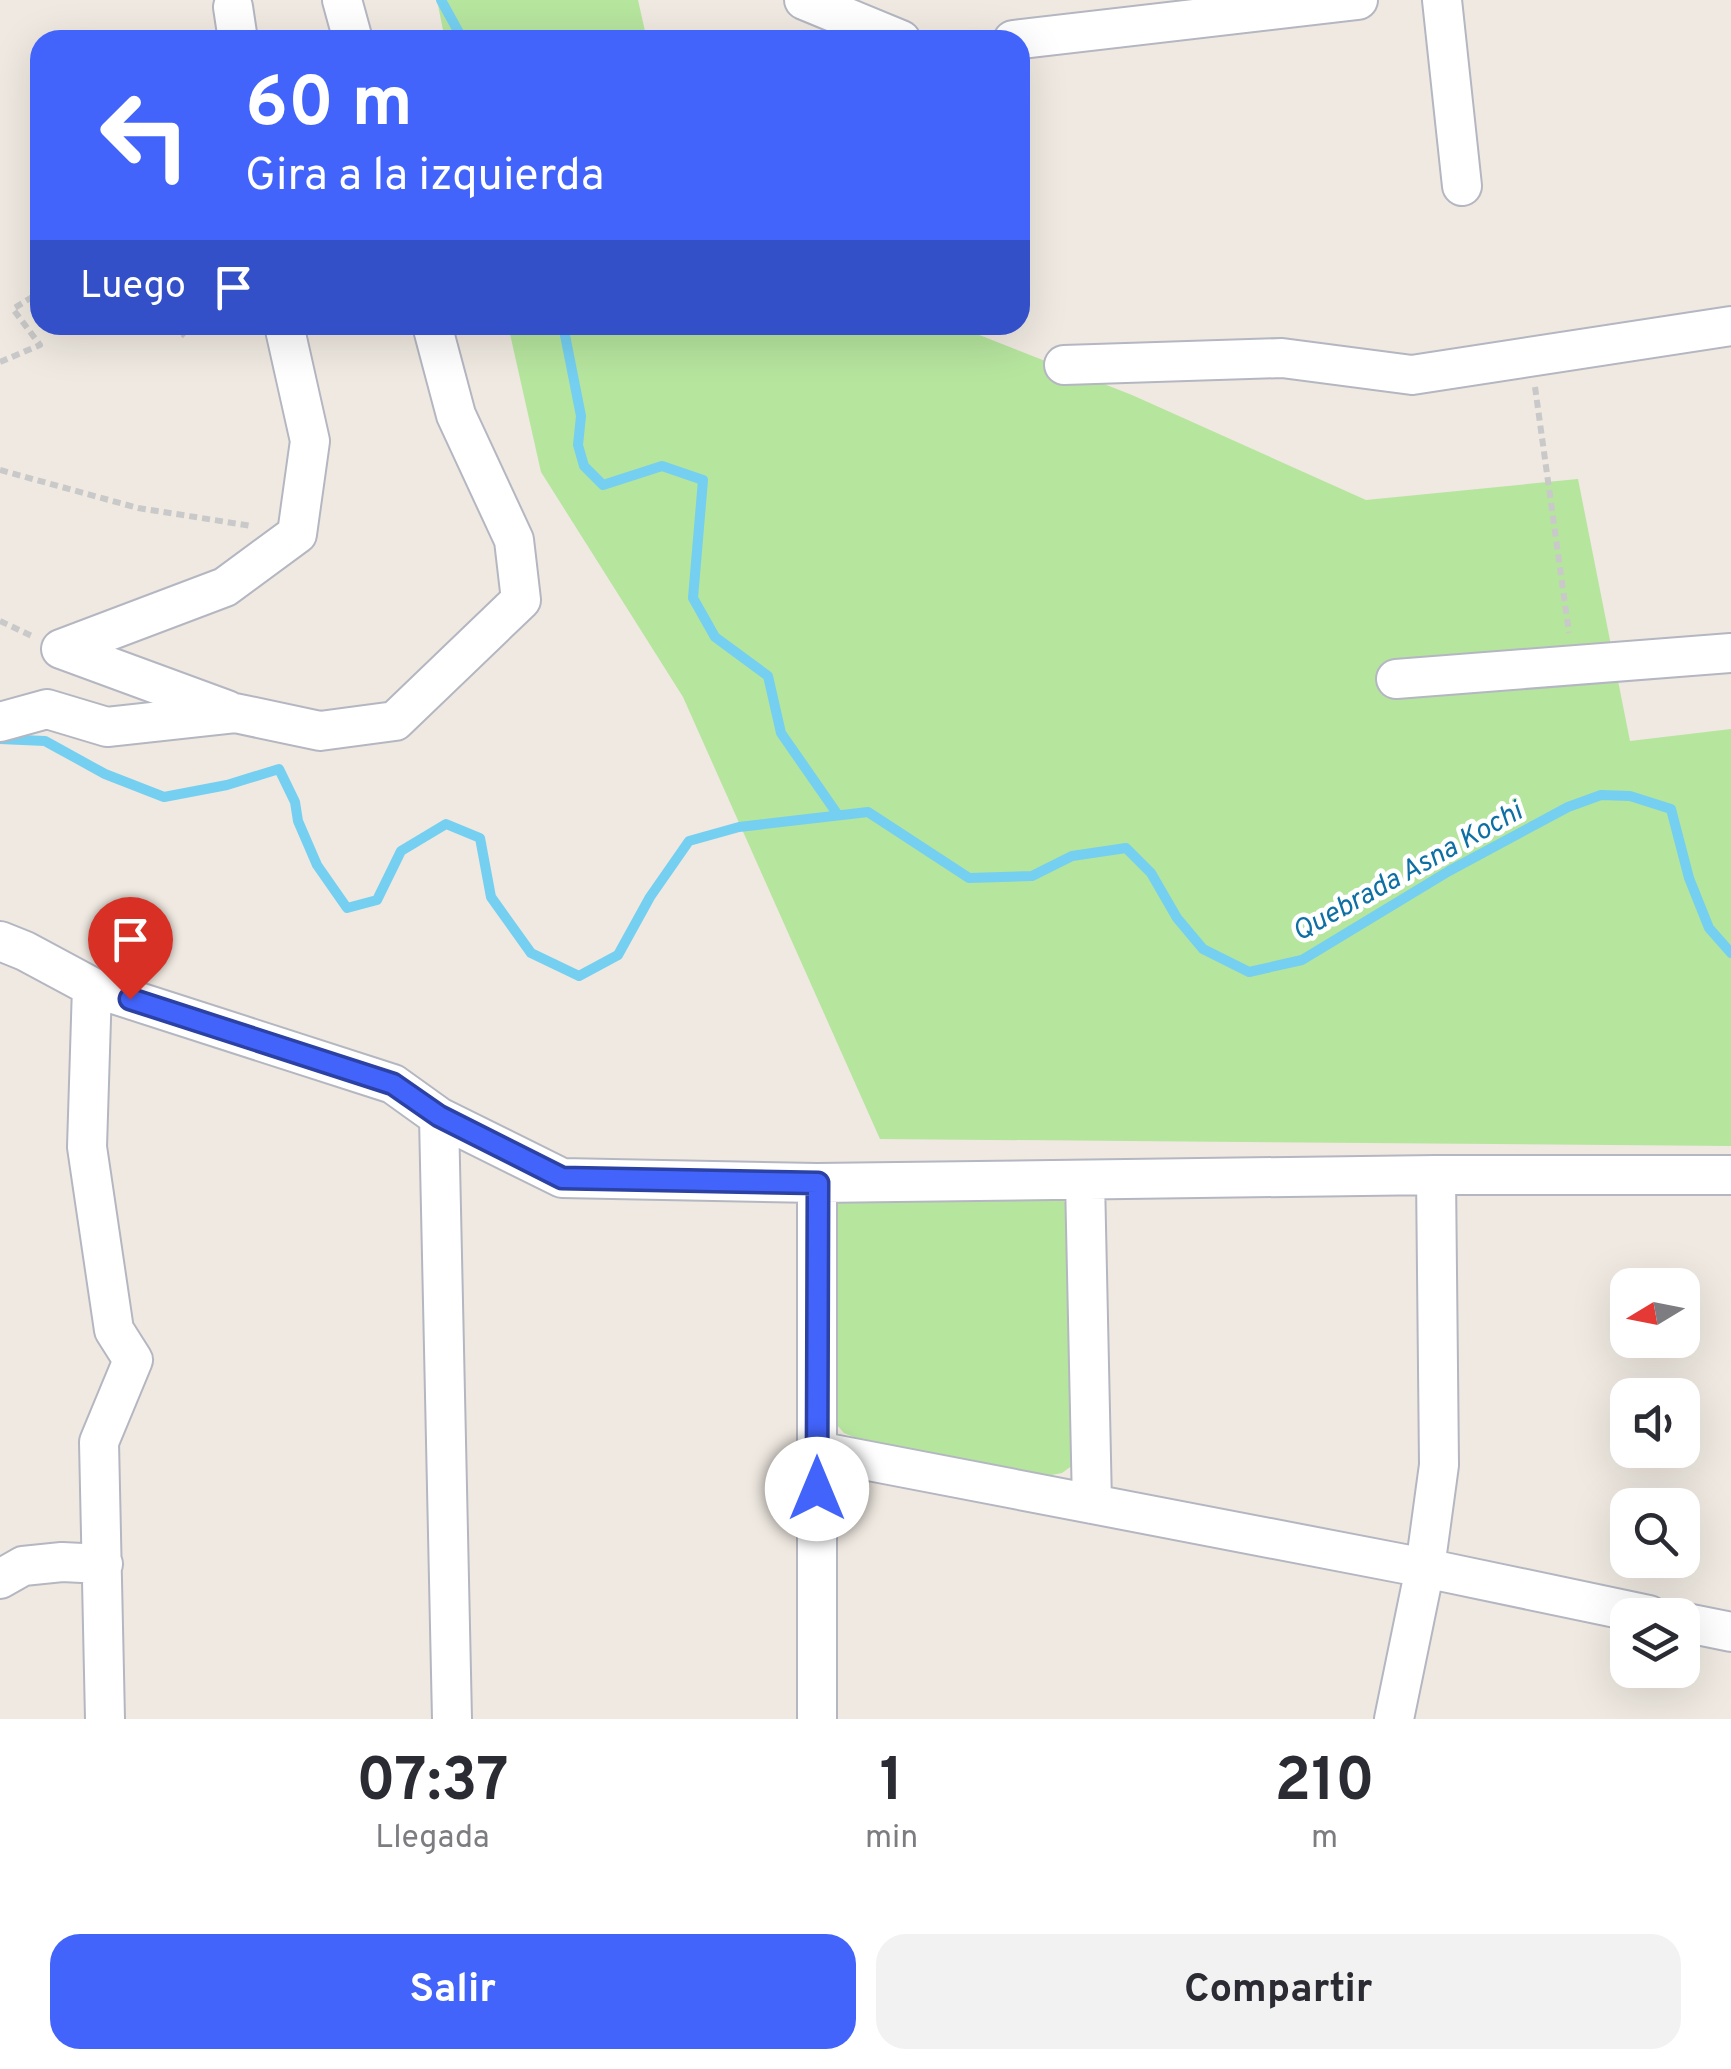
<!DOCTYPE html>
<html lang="es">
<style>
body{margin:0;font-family:Overpass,sans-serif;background:#f2f2f3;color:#2b2b33;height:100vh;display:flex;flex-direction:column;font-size:38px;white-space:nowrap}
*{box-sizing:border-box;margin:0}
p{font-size:32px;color:#7c7c81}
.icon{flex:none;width:55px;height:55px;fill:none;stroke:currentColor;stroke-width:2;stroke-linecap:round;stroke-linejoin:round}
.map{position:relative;height:1719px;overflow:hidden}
.panel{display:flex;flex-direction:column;background:#fff;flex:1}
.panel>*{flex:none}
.top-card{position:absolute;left:30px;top:30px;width:1000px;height:305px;border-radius:30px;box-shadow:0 10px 40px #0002;background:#4264fb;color:#fff;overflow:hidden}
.needle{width:65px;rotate:260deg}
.controls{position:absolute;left:1610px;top:1268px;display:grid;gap:20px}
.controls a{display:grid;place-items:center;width:90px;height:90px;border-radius:20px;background:#fff;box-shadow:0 10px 40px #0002;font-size:50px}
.pin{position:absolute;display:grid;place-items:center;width:85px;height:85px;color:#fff;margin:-102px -42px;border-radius:50% 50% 50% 0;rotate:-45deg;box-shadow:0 0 10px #0007}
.pin .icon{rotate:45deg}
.me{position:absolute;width:110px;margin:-55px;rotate:0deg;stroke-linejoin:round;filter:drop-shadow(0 0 8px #0008)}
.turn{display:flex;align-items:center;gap:35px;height:210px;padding:0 50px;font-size:45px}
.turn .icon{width:130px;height:130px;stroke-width:2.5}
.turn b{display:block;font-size:70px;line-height:85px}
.then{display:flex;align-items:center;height:95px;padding:0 50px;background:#0003;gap:20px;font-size:38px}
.eta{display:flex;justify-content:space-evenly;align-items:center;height:170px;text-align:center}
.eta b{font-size:60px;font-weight:700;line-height:70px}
.button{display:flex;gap:20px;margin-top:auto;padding:20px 50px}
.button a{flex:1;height:115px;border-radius:30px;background:#4264fb;color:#fff;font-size:40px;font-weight:700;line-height:115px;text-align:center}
.button a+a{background:#f2f2f3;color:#2b2b33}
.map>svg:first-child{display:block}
.green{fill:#b6e59e}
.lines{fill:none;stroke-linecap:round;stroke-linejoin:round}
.stream{stroke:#75cff0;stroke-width:10}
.minor-casing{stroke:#b4b7c1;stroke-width:42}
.path{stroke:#c9c9c9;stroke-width:6;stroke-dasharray:8 5;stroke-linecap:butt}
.minor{stroke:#fff;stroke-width:38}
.route-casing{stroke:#2b41a3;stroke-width:25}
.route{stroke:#4264fb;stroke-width:18}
.labels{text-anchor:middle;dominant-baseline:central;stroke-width:9;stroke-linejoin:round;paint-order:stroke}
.water-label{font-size:28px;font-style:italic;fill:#0d6fa3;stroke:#fff}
</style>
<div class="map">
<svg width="1731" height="1719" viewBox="0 0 1731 1719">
<rect width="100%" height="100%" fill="#efe9e1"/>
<path class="green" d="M 437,0 L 638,0 L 647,40 L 445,40 Z
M 508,325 L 954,325 L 1132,395 L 1366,500 L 1578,479 L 1630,741 L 1731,729 L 1731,1146 L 880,1139 L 683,697 L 541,472 Z
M 1058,1196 L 1069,1206 L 1073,1465 L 1062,1473 L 1046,1476 L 859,1439 L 844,1433 L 835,1423 L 833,1210 L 841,1200 Z"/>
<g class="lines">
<path class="stream" d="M 441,0 L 463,40
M 563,325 L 581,416 L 578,445 L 584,466 L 603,485 L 662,466 L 703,480 L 693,598 L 715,637 L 768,676 L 781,733 L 838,815
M 0,739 L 45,741 L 105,774 L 164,797 L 227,785 L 279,769 L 295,802 L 298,821 L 317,865 L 347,908 L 377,900 L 401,851 L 446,824 L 480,838 L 491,897 L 531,953 L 579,976 L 618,955 L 650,897 L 689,841 L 739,827 L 868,812 L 969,878 L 1032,876 L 1072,856 L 1126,848 L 1151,873 L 1177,918 L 1203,949 L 1249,972 L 1302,960 L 1449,871 L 1568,807 L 1601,795 L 1630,796 L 1671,809 L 1689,878 L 1709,928 L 1731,953"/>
<defs>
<path id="minor" d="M 342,0 L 353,40
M 804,0 L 901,40
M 1442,0 L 1462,186
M 233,7 L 238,40
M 1013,40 L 1358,0
M 1064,365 L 1282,358 L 1412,375 L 1731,326
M 61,649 L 225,587 L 297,534 L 310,441 L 284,325
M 61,649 L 227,710
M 1396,679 L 1731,653
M 0,722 L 47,709 L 107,727 L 235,713 L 320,731 L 395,721 L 521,600 L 514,540 L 456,415 L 432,325
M 0,941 L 25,951 L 92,987 L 393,1084 L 439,1117 L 452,1719
M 92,987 L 87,1147 L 114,1330 L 133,1360 L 99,1442 L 105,1719
M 439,1117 L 562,1178 L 817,1183 L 1436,1175 L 1731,1175
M 1085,1180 L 1092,1504
M 817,1451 L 1425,1568 L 1649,1615
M 0,1579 L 23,1566 L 62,1562 L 103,1564
M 1682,1622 L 1731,1632
M 817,1719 L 817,1183
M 1394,1719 L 1425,1568 L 1439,1465 L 1436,1175"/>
</defs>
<use href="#minor" class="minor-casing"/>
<path class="path" d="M 173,325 L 185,336
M 0,362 L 40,345 L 13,309 L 40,292
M 1535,387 L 1569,633
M 0,470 L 138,508 L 252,526
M 0,621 L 32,636"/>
<use href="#minor" class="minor"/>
</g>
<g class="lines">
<defs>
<path id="route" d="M 130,999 L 393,1084 L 439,1116 L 562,1178 L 818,1183 L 817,1489"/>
</defs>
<use href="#route" class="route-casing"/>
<use href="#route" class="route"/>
</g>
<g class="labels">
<g class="water-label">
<text transform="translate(1408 873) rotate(-29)">Quebrada Asna Kochi</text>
</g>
</g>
</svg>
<div class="controls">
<a><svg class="needle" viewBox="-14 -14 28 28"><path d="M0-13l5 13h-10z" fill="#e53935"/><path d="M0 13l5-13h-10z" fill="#7c7c81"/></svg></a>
<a><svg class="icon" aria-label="sound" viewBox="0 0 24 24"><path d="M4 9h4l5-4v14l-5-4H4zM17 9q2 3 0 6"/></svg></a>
<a><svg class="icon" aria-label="search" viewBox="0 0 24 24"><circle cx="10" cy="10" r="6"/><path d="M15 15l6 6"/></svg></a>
<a><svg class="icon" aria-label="layers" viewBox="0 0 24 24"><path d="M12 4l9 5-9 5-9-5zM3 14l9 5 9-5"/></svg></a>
</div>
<div class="pin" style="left:130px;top:999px;background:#d93025"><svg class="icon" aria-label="arrive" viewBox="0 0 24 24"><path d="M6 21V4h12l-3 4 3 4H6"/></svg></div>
<svg class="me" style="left:817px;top:1489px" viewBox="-20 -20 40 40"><circle r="19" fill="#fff"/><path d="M0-13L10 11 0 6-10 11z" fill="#4264fb"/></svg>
<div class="top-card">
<div class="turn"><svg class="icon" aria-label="left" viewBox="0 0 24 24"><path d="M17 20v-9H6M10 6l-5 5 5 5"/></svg><div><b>60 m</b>Gira a la izquierda</div></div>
<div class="then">Luego<svg class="icon" aria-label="arrive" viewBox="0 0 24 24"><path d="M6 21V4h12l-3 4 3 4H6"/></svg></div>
</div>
</div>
<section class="panel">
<div class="eta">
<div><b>07:37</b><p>Llegada</p></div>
<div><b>1</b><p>min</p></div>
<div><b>210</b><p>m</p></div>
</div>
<div class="button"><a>Salir</a><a>Compartir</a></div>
</section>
